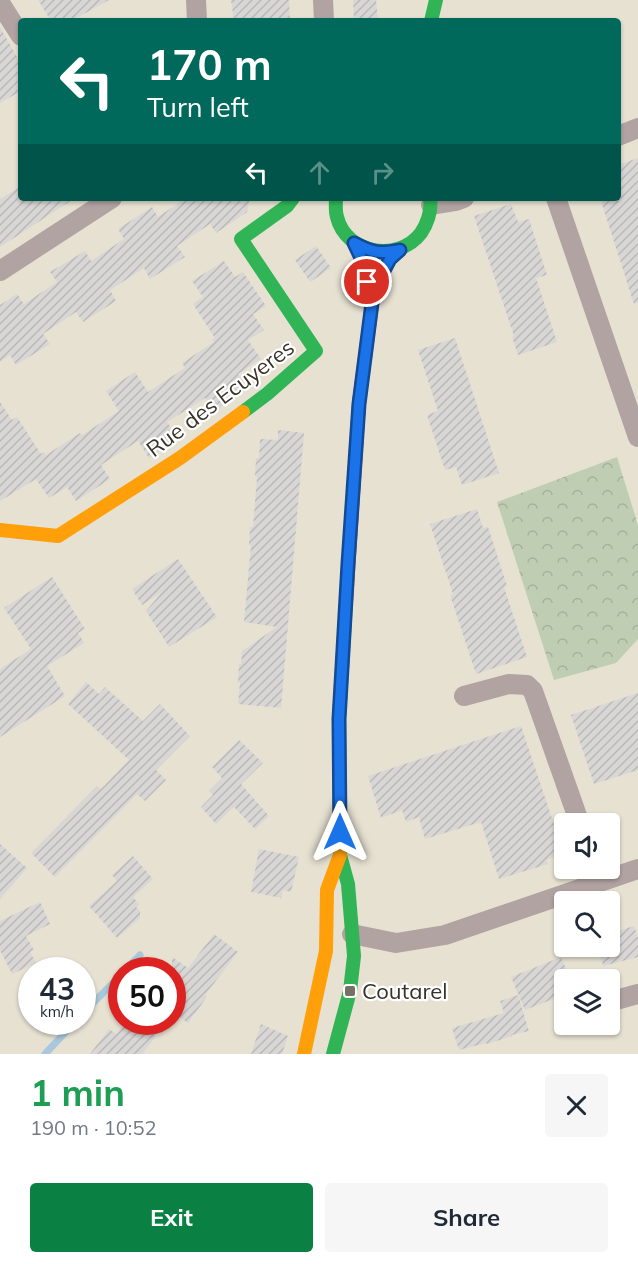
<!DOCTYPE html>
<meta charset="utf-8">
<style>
body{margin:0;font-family:Mulish,sans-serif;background:#f6f6f7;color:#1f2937;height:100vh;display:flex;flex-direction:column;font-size:22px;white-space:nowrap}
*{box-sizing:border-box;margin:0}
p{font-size:20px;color:#747a83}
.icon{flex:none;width:33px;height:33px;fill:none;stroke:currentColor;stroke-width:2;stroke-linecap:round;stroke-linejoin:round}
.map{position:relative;height:1054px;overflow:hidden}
.sheet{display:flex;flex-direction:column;background:#fff;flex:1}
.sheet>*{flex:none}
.banner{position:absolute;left:18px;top:18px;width:603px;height:183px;border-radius:6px;box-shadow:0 2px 4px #0004;background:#00695c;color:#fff;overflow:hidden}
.buttons{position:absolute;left:554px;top:813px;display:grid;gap:12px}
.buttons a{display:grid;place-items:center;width:66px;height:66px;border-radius:6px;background:#fff;box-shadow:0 2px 4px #0004;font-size:30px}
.speed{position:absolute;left:18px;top:957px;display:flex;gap:12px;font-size:30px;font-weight:700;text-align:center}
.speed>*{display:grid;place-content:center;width:78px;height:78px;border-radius:50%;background:#fff;box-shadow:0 2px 4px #0004;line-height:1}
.speed small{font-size:15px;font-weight:400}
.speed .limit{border:9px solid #d22;background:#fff;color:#111}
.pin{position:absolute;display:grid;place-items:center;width:51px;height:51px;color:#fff;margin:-26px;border:3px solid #fff;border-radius:50%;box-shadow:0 2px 6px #0007}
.me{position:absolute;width:66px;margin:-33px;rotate:0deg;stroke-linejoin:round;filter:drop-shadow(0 0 4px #0008)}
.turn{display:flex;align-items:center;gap:21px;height:126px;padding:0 30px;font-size:27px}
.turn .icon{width:78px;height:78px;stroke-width:2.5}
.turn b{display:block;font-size:42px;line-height:51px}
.lanes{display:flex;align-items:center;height:57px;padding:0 30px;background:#0003;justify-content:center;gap:30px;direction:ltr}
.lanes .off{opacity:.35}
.round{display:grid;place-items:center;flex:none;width:63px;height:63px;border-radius:6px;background:#f6f6f7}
.overview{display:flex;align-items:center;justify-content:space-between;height:102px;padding:0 30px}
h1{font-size:36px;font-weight:700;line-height:45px;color:#1e9e55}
.action{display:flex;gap:12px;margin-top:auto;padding:12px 30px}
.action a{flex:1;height:69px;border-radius:6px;background:#0b8043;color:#fff;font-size:24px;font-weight:700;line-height:69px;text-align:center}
.action a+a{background:#f6f6f7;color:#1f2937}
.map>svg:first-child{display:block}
.park{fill:url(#park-crowns)}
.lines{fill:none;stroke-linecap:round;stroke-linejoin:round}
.stream{stroke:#a9c8dc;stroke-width:7}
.building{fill:url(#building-hatch)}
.street{stroke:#b1a3a1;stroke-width:20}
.fast{stroke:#30b455;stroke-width:14}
.slow{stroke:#ff9f0a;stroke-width:14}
.jam{stroke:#e5322d;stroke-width:14}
.route-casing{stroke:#114b97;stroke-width:15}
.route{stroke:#1a73e8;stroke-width:10}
.poi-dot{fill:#747063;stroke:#fff;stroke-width:2}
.labels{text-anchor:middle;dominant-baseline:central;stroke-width:4.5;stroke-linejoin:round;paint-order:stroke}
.street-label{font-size:22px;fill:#373328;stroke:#fff}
.poi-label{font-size:22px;fill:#373328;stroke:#fff;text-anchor:start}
</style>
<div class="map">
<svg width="638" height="1054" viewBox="0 0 638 1054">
<defs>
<pattern id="park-crowns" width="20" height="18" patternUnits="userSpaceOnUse" patternTransform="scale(1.5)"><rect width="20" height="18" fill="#bfceb3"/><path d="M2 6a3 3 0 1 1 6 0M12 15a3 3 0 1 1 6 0" fill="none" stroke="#a5b19a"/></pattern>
<pattern id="building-hatch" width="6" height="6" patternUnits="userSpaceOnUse" patternTransform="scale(1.5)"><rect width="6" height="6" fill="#d8d7d5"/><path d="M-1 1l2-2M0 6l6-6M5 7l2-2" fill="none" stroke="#bab9b7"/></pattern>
</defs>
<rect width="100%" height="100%" fill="#e6e1d1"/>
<path class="park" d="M 617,457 L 638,525 L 638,639 L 616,663 L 554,680 L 497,502 Z"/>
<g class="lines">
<path class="stream" d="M 125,970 L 140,955
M 82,1014 L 122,974
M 45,1054 L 75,1022"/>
</g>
<path class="building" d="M 38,0 L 109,0 L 71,21 L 51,21 Z
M 231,0 L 289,0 L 290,21 L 234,21 Z
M 353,0 L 376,0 L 378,21 L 354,21 Z
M 0,27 L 21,64 L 21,91 L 0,103 Z
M 638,158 L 638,303 L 634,304 L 600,198 L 618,198 L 618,165 Z
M 21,186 L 21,198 L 75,198 L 0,247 L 0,199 Z
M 186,198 L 250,198 L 247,212 L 216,233 L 210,224 L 177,246 L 185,257 L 150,279 L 144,268 L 110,290 L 116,301 L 83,322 L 76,312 L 43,334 L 50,344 L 16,365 L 10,355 L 0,362 L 0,305 L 17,294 L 24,304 L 57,282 L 50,272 L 85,251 L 91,261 L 124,239 L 118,229 L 152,207 L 158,217 Z
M 511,204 L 518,222 L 529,219 L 547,275 L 536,278 L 557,342 L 518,355 L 512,337 L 514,336 L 474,216 Z
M 316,246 L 331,268 L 310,282 L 295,260 Z
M 224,261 L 235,277 L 243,272 L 266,306 L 253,314 L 264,330 L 248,340 L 261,359 L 238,374 L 247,388 L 214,412 L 205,398 L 167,422 L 178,439 L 149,458 L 138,441 L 101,465 L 110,479 L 76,501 L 67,487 L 49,498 L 36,479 L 0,501 L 0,402 L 12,420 L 17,417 L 41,454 L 44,452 L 46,455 L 80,433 L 82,435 L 119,411 L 106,391 L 135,372 L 148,392 L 185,368 L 182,363 L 214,342 L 212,340 L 215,338 L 193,304 L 203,297 L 192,281 Z
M 455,338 L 499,473 L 462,485 L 456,467 L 445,470 L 427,415 L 438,411 L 418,350 Z
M 278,430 L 304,433 L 281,708 L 238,704 L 240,682 L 238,682 L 239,664 L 241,664 L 242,651 L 277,627 L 244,622 L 251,545 L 249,545 L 250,527 L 253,527 L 257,477 L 255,476 L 256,458 L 259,458 L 260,439 L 278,440 Z
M 477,509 L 483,528 L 488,527 L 507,586 L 504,587 L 527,657 L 476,674 L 450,595 L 453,594 L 430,524 Z
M 178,559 L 217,617 L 169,647 L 146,611 L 162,592 L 142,605 L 132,589 Z
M 52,577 L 85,629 L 78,633 L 84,643 L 47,666 L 65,696 L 0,737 L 0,669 L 31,649 L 4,608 Z
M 86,682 L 99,694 L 105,687 L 143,721 L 160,704 L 190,736 L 156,770 L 166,780 L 145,801 L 137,794 L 55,877 L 31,853 L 97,786 L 101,789 L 129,760 L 68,704 Z
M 638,693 L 638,770 L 594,784 L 571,715 Z
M 521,726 L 564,854 L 546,860 L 548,864 L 499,879 L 481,822 L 425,839 L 419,817 L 406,822 L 402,810 L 381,818 L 368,776 Z
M 239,740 L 263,763 L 241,784 L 269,816 L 255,829 L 234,807 L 216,824 L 201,807 L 213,795 L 209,791 L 222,778 L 212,767 Z
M 0,844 L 27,868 L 0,899 Z
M 259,849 L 299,857 L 291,892 L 283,890 L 281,898 L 251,892 Z
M 133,856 L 153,879 L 133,897 L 139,904 L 136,907 L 140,911 L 140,918 L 117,938 L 89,906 L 117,881 L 112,875 Z
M 40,902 L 50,924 L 26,936 L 34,950 L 30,952 L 36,963 L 12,974 L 0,950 L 0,921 Z
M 634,926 L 638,938 L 638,957 L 603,966 L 598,946 L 609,946 L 609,934 Z
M 214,934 L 238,952 L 205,995 L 207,997 L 188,1023 L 172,1012 L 172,957 L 188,968 Z
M 561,957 L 571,980 L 564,980 L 564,995 L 525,1010 L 511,977 Z
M 518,995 L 529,1031 L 512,1035 L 512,1036 L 487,1044 L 486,1043 L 459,1050 L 452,1028 L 504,1013 L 500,1001 Z
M 126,1022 L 137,1022 L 156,1036 L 142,1054 L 90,1054 L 109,1029 L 116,1034 Z
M 261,1024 L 288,1036 L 282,1054 L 251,1054 Z"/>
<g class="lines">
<path class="street" d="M 196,0 L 197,21
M 323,0 L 324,21
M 0,3 L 21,36
M 618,136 L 638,128
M 556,198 L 638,437
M 431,205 L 456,201 L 464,198
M 0,271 L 112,198
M 464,696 L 509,684 L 527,685 L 533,691 L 580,824
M 352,934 L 396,943 L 445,935 L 638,869
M 609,1002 L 638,994"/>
<path class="fast" d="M 431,21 L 436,0
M 336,198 C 336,204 335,211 337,217 C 346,254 398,263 421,233 C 428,222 432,211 430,198
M 243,412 L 267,394 L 316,351 L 241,239 L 287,206 L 293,198
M 333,1054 L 350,991 L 354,956 L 348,884 L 340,855 L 339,719 L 346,602"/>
<path class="slow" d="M 0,530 L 58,536 L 180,458 L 243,412
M 304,1054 L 326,951 L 327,890 L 340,855"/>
<path class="jam" d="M 346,602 L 359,403 L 372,304 L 382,274 L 390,259 L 400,250"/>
</g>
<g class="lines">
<defs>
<path id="route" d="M 340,832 L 339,719 L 348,564 L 359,404 L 372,303 L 382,274 L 390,259 L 400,250 C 379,254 373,253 354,243 L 363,262 L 367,282"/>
</defs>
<use href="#route" class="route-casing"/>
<use href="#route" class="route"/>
</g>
<rect class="poi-dot" x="344" y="985" width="12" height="12" rx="3"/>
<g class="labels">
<g class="street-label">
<text transform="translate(220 398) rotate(-37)">Rue des Ecuyeres</text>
</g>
<g class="poi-label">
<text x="362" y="991">Coutarel</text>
</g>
</g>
</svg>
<div class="buttons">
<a><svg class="icon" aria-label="sound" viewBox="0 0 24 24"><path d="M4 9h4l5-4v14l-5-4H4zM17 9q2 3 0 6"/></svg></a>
<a><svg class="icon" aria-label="search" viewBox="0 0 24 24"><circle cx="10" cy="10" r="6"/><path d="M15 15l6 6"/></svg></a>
<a><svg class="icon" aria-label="layers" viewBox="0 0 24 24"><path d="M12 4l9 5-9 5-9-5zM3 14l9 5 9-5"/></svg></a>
</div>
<div class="speed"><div>43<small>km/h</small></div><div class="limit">50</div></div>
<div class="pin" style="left:367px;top:282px;background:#d93025"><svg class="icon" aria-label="arrive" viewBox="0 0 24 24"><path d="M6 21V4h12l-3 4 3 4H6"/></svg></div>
<svg class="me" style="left:340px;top:832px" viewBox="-20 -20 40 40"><path d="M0-17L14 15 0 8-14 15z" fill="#1a73e8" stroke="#fff" stroke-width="4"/></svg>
<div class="banner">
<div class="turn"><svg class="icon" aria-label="left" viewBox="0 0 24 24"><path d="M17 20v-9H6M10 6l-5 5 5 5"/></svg><div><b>170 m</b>Turn left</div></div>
<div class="lanes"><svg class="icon" aria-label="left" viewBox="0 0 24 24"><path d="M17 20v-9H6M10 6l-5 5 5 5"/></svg><svg class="icon off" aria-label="ahead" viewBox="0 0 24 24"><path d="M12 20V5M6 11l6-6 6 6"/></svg><svg class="icon off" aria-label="right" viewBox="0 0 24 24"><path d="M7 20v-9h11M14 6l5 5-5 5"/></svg></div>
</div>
</div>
<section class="sheet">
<div class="overview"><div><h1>1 min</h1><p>190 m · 10:52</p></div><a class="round"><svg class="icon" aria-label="close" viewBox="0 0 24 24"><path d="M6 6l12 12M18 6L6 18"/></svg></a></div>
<div class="action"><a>Exit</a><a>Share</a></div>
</section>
